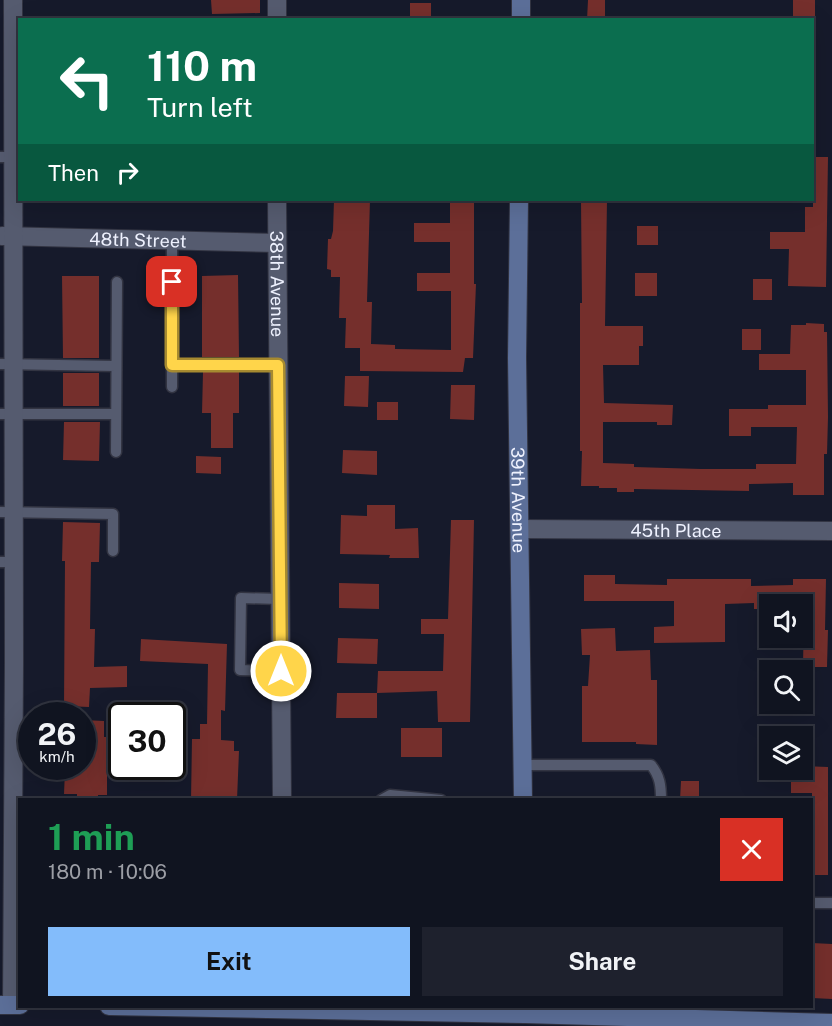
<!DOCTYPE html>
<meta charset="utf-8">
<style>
body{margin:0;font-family:"Public Sans",sans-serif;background:#1e212d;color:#f1f3f6;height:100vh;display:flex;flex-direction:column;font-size:22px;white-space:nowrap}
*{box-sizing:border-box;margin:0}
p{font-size:20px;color:#9c9ea5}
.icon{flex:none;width:33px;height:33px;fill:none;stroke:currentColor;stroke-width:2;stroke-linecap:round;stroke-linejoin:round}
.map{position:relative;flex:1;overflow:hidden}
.side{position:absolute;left:18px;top:798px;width:795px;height:210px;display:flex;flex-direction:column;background:#101420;border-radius:0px;box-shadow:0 6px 24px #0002,0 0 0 2px #30333e}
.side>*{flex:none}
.guide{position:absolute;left:18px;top:18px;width:796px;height:183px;border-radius:0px;box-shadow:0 6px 24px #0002,0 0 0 2px #30333e;background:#0b6e4f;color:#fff;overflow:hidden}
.buttons{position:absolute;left:759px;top:594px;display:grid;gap:12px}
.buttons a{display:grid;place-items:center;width:54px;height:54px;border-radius:0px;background:#101420;box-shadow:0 6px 24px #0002,0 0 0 2px #30333e;font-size:30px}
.speed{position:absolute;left:18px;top:702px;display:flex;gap:12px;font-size:30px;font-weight:700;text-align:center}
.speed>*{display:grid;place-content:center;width:78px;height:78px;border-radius:50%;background:#101420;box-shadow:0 6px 24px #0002,0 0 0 2px #30333e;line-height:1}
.speed small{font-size:15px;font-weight:400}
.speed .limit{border:3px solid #111;border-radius:9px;background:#fff;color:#111}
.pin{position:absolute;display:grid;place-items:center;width:51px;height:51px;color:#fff;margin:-26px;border-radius:12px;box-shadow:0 3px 9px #0006}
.me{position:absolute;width:66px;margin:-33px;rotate:0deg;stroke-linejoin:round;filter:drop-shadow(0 0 4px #0008)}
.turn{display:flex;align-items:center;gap:21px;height:126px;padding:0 30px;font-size:27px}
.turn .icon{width:78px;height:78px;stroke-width:2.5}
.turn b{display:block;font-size:42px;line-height:51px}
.then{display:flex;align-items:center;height:57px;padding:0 30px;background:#0003;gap:12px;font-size:22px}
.round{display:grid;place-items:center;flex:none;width:63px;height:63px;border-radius:0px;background:#1e212d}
.overview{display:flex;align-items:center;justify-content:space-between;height:102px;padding:0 30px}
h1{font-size:36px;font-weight:700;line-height:45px;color:#1e9e55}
.button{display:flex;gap:12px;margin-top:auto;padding:12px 30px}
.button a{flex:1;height:69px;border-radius:0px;background:#83bcfb;color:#111;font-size:24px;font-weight:700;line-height:69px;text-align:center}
.button a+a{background:#1e212d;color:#f1f3f6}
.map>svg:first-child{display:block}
.building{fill:#752f2c}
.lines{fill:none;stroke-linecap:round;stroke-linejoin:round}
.lane-casing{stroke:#323442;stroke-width:13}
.street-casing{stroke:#323442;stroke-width:20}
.secondary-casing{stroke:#323442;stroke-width:20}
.lane{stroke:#555b6f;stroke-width:10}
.street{stroke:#555b6f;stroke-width:18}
.secondary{stroke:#5c6f99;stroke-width:18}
.route-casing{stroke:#a68a30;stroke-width:15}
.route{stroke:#ffd54a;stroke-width:10}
.labels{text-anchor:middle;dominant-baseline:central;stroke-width:6;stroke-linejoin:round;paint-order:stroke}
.street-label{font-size:18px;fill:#eef1fe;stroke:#05060c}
</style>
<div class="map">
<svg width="832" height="1026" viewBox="0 0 832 1026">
<rect width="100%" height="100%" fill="#161a2b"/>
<path class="building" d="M 211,0 L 260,0 L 260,13 L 212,14 Z
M 588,0 L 605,0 L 605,20 L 587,20 Z
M 793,0 L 815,0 L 815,17 L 793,17 Z
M 410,3 L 431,3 L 431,20 L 410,20 Z
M 813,157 L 828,157 L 826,287 L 788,286 L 789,249 L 770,249 L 770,232 L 805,232 L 805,207 L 813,207 Z
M 334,200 L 370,200 L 367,302 L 372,302 L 371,344 L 395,345 L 395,349 L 451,350 L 451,291 L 417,291 L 417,273 L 450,273 L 450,242 L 414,242 L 414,223 L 450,223 L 450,200 L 474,200 L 474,284 L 476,284 L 473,358 L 465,358 L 463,372 L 360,371 L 360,348 L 345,348 L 346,318 L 339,318 L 340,277 L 331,277 L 331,270 L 327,269 L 328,239 L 331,239 L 333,231 Z
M 581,201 L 607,201 L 605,326 L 643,326 L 643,346 L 639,346 L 639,365 L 603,365 L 604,403 L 673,405 L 672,425 L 657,425 L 657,422 L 603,422 L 603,463 L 634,464 L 634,467 L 701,469 L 756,469 L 756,464 L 796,464 L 797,427 L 751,427 L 751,436 L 729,436 L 729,409 L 768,409 L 768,405 L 806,405 L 806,370 L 759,370 L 759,354 L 790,354 L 791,325 L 806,325 L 806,323 L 824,324 L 824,332 L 827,332 L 828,417 L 827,454 L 824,454 L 824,495 L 793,495 L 793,483 L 749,484 L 749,491 L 634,489 L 634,492 L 617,492 L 617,488 L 599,488 L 599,486 L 581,486 L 582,451 L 580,451 L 580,303 L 582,303 Z
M 637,226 L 658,226 L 658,245 L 637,245 Z
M 635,273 L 657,273 L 657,296 L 635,296 Z
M 238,275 L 239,357 L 202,357 L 202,276 Z
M 62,276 L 99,276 L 99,358 L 63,358 Z
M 753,279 L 772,279 L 772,300 L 753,300 Z
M 742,329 L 761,329 L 761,350 L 742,350 Z
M 203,372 L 239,372 L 239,413 L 233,413 L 233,448 L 211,448 L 211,413 L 202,413 Z
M 63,373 L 99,373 L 99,406 L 63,406 Z
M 345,376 L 369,376 L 368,407 L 344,406 Z
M 451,385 L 475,385 L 474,420 L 450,419 Z
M 377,402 L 398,402 L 398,420 L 377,420 Z
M 64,422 L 100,422 L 99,461 L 63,460 Z
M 343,450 L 377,451 L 377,475 L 342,473 Z
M 196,456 L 221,457 L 221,474 L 196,473 Z
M 367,505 L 395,505 L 395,529 L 418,528 L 419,558 L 389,558 L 390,555 L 340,554 L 341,515 L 367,516 Z
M 451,520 L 474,520 L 470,722 L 438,722 L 437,691 L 377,693 L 378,671 L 443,671 L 444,634 L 421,634 L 421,619 L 448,619 Z
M 63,522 L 100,523 L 99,562 L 91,562 L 90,629 L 95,629 L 94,667 L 127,666 L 127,687 L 90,688 L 89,707 L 64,706 L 65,561 L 62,561 Z
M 584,575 L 615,575 L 615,584 L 667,585 L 667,579 L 751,579 L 751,586 L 793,585 L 793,579 L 826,579 L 825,630 L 828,630 L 827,667 L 803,667 L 804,604 L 770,604 L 770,609 L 754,609 L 754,603 L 725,604 L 725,642 L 654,643 L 654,627 L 674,626 L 674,601 L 584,601 Z
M 339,583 L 379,584 L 379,609 L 339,608 Z
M 615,628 L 616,651 L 650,650 L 651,680 L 657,680 L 657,745 L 636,744 L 636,742 L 582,742 L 582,686 L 588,686 L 590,655 L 582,655 L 581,629 Z
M 338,638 L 378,639 L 377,664 L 337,663 Z
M 141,639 L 227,644 L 225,711 L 221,710 L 221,740 L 234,741 L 234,751 L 239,751 L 237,800 L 191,800 L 192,739 L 200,739 L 200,724 L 207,724 L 208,664 L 140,661 Z
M 337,693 L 377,693 L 377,718 L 336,718 Z
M 83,720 L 104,721 L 104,737 L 112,737 L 111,761 L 107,761 L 107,795 L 98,795 L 98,800 L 77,800 L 77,794 L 64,794 L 65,770 L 82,770 Z
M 401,728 L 442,728 L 442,757 L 401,757 Z
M 802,766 L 828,767 L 828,875 L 812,875 L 812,793 L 791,793 L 791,770 L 802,770 Z
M 681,781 L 699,781 L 699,800 L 680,800 Z
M 812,943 L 832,944 L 832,999 L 812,998 Z"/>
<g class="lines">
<defs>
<path id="lane" d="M 0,157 L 12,157
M 172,240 L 172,387
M 0,364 L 116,366
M 172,365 L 278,365
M 0,414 L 115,414
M 116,452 L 117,282
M 0,512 L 113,514 L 113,551
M 0,562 L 14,562
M 280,599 L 241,598 L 240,670 L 281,671
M 522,765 L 651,765 C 660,776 661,786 661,800
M 381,800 L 390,795 L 441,800
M 812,903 L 832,903"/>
<g id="street">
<path d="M 277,0 L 277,20"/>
<path id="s1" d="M 277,200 L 282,800"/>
<path id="s2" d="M 2,236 L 277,243"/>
<path id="s3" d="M 520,529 L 832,531"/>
<path d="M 12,1005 L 14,664 L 13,0"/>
</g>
<g id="secondary">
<path d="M 521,20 L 521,0"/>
<path id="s4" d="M 519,200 L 517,358 L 523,800"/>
<path d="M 0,1005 L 20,1005"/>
<path d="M 109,1006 L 525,1014 L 832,1023"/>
</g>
</defs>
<use href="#lane" class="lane-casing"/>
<use href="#street" class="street-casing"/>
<use href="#secondary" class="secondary-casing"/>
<use href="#lane" class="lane"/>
<use href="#street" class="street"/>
<use href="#secondary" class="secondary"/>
</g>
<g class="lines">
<defs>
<path id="route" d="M 172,282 L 172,365 L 278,365 L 281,671"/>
</defs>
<use href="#route" class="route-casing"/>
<use href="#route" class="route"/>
</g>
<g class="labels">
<g class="street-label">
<text stroke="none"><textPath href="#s2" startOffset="136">48th Street</textPath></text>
<text stroke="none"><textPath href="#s1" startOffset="84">38th Avenue</textPath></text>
<text stroke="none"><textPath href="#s4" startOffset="300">39th Avenue</textPath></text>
<text stroke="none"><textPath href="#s3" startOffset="156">45th Place</textPath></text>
</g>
</g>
</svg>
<div class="buttons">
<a><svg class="icon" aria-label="sound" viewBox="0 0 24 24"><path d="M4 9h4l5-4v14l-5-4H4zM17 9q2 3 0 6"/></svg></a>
<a><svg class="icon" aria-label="search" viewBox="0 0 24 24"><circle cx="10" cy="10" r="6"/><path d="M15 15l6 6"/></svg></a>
<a><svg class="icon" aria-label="layers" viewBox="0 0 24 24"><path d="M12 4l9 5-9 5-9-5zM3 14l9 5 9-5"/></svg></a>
</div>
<div class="speed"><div>26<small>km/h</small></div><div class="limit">30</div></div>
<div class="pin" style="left:172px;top:282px;background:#d93025"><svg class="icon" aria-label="arrive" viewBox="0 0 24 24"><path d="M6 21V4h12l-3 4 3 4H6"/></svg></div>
<svg class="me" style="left:281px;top:671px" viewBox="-20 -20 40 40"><circle r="17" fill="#ffd54a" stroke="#fff" stroke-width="3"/><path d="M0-11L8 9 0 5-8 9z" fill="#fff"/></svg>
<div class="guide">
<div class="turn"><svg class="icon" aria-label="left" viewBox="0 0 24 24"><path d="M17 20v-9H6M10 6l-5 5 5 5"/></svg><div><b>110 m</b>Turn left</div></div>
<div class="then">Then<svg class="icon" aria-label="right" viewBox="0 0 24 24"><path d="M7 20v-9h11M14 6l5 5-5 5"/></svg></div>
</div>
<section class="side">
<div class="overview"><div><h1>1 min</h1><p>180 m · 10:06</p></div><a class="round" style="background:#d93025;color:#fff"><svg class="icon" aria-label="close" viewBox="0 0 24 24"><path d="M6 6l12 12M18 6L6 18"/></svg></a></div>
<div class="button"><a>Exit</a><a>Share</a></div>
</section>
</div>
